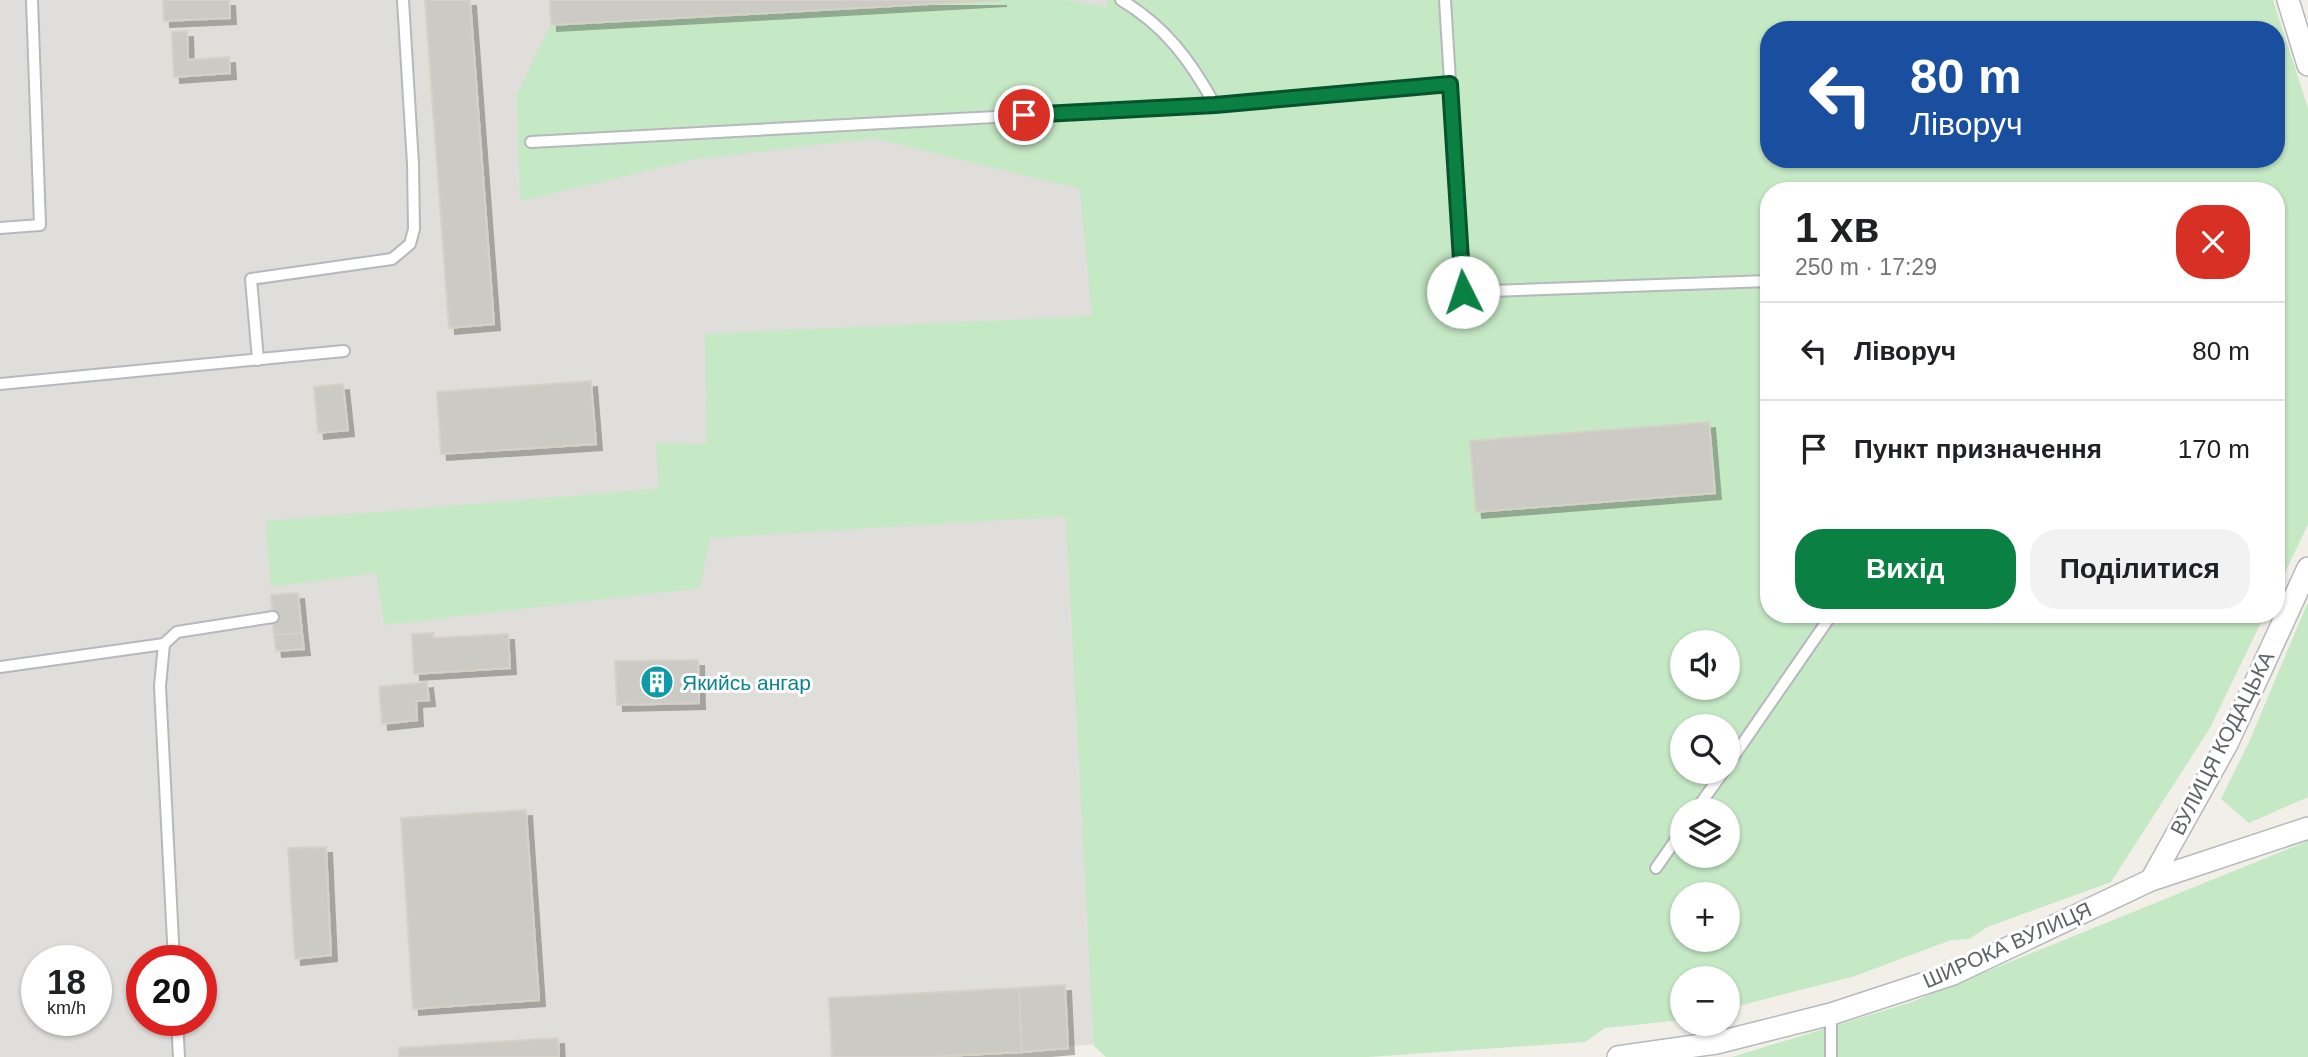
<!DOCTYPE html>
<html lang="uk">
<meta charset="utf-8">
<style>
body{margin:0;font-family:Helvetica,sans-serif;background:#f2f2f2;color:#202124;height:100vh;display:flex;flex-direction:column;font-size:26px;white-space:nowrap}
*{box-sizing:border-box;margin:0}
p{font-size:23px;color:#757577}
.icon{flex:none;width:38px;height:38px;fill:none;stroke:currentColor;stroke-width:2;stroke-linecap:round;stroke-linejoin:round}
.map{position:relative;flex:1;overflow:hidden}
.sheet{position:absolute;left:1760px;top:182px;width:525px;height:441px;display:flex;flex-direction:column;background:#fff;border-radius:28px;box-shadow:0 2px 5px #0004}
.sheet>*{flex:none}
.guide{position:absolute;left:1760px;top:21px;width:525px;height:147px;border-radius:28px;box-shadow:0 2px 5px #0004;background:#1a4fa0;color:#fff;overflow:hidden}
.fabs{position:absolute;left:1670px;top:630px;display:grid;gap:14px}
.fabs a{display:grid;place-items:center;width:70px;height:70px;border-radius:50%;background:#fff;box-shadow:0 2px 5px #0004;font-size:35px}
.speed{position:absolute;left:21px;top:945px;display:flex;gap:14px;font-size:35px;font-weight:700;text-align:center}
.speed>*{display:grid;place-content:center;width:91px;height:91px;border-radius:50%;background:#fff;box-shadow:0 2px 5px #0004;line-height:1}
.speed small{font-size:18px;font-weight:400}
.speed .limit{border:10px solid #d22;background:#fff;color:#111}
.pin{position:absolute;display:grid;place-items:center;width:60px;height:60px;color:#fff;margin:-30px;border:4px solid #fff;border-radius:50%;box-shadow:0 2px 7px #0007}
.me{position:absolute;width:77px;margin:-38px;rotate:356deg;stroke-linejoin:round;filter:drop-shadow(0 0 5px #0008)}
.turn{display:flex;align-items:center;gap:24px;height:147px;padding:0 35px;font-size:32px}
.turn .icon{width:91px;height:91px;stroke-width:2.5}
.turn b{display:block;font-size:49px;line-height:60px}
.round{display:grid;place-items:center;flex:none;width:74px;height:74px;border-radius:28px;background:#f2f2f2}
.summary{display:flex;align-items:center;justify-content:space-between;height:119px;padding:0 35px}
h1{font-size:42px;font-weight:700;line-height:52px}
.button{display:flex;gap:14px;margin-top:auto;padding:14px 35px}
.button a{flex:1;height:80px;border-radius:28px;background:#0b8043;color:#fff;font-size:28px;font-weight:700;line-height:80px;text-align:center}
.button a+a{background:#f2f2f2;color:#202124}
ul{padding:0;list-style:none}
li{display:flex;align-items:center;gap:21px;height:98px;padding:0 35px;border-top:2px solid #e0e0e0}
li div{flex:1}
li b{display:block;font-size:26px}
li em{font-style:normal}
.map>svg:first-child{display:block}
.industrial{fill:#e0deda;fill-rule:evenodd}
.green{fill:#c5e8c5;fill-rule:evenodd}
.building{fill:#cccac5;stroke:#d6d1c6;stroke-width:2;filter:url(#shadow)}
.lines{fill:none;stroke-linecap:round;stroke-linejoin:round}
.service-casing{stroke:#b5b8bc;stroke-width:14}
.minor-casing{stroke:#b5b8bc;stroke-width:24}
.service{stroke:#fff;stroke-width:10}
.minor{stroke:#fff;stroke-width:21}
.route-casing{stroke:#07532c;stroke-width:18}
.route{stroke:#0b8043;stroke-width:12}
.labels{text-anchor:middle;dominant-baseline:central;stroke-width:6;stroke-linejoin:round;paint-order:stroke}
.culture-label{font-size:21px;fill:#0d838f;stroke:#fff;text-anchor:start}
.street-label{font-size:21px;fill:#5f6368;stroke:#fff}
</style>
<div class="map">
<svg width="2308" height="1057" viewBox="0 0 2308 1057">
<defs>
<filter id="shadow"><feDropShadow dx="6" dy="6" stdDeviation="0" flood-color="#0004"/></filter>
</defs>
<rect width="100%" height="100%" fill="#f1efe8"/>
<path class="industrial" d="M 0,0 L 2156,0 L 1769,30 L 1769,614 L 1726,894 L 1682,894 L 1682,940 L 1660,1002 L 924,1057 L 0,1057 ZM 1682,642 L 1727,642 L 1727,688 L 1682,688 ZM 1682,726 L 1727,726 L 1727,772 L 1682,772 ZM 1682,810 L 1727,810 L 1727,856 L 1682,856 ZM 37,961 L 96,961 L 96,1020 L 37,1020 ZM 142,961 L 201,961 L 201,1020 L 142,1020 Z"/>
<path class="green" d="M 1001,0 L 1065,0 L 1106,7 L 1107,0 L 2273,0 L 2308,108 L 2308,524 L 2277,590 L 2277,191 L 1769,191 L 1769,614 L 2265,614 L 2210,728 L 2111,882 L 1987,927 L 1969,939 L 1951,940 L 1855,976 L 1727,1009 L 1727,978 L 1682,978 L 1682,1020 L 1605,1028 L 1585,1042 L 1368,1057 L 1106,1057 L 1094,1046 L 1066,516 L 710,538 L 700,588 L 384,625 L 377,573 L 271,587 L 266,521 L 659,489 L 656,443 L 707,444 L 705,334 L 1092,316 L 1080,189 L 873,138 L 692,160 L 520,201 L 517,94 L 551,25 ZM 1769,30 L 2277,30 L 2277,159 L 1769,159 ZM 1682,642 L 1727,642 L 1727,688 L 1682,688 ZM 1682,726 L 1727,726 L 1727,772 L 1682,772 ZM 1682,810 L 1727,810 L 1727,856 L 1682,856 ZM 1682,894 L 1727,894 L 1727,940 L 1682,940 Z
M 2308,602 L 2308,797 L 2249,823 L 2221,799 L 2249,742 Z
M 2308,841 L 2308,1057 L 1732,1057 L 1909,1003 Z"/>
<path class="building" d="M 163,0 L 229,0 L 230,18 L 164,21 Z
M 425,0 L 470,0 L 494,324 L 449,328 Z
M 550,0 L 1001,0 L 551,25 Z
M 187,31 L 188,60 L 229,57 L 230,73 L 174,77 L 172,32 Z
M 591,381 L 596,444 L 441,454 L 437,392 Z
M 343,384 L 348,430 L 318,433 L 314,387 Z
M 1709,422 L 1715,493 L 1476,512 L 1470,441 Z
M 298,593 L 302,633 L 274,635 L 271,595 Z
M 302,633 L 304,649 L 276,651 L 274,635 Z
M 433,633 L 433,638 L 508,634 L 510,668 L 414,674 L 412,634 Z
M 698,660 L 699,703 L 617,705 L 615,661 Z
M 427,682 L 429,700 L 416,701 L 417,720 L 382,724 L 379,687 Z
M 526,810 L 539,1000 L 413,1009 L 401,818 Z
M 326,847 L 331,955 L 295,959 L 288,848 Z
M 1065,985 L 1068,1048 L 1022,1052 L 1019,988 Z
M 1019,988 L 1022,1052 L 924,1057 L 832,1057 L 829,998 Z
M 558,1038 L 559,1057 L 399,1057 L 399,1048 Z"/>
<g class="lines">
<defs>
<path id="service" d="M 1121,0 C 1165,26 1190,60 1215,105
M 1445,0 L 1463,292 L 1769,281
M 531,142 L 1215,105 L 1450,84
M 0,228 L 40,225 L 32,0
M 258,360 L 251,279 L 392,259 L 410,244 L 414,229 L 413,164 L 403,0
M 0,384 L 344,351
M 0,667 L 164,644
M 1727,766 L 1832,614
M 1696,810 L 1723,772
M 1656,868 L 1682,831
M 174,961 L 160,686 L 164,644 L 177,632 L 273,617
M 177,1020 L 179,1057
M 1831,1057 L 1831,1014"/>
<path id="minor" d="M 2288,0 L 2308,65
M 2151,880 L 2227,744 L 2308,568
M 1618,1057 L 1716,1043 L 1831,1014 L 1953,974 L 2151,880 L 2308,828"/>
</defs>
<use href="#service" class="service-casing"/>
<use href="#minor" class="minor-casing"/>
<use href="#service" class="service"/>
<use href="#minor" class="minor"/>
</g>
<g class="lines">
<defs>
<path id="route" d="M 1024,115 L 1215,105 L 1450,84 L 1463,292"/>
</defs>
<use href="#route" class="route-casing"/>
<use href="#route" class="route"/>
</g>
<defs>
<symbol id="building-disc" viewBox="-11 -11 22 22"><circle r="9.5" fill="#0f9aa8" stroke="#fff"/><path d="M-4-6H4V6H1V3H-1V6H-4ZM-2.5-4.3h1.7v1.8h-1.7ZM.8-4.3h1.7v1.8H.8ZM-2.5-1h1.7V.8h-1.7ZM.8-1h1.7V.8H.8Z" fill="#fff"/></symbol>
</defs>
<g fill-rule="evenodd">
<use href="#building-disc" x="638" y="663" width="38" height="38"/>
</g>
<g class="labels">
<g class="culture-label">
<text x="682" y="682">Якийсь ангар</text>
</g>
<g class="street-label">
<text transform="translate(2222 743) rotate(-63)">ВУЛИЦЯ КОДАЦЬКА</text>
<text transform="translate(2007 945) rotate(-24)">ШИРОКА ВУЛИЦЯ</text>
</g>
</g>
</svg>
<div class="fabs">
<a><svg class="icon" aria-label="sound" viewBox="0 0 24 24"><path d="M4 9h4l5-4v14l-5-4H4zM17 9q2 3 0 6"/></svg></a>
<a><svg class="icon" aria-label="search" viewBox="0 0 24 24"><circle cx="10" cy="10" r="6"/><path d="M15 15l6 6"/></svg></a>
<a><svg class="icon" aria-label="layers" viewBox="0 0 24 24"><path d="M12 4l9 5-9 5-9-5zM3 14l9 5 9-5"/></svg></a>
<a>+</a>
<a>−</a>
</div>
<div class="speed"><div>18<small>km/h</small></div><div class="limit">20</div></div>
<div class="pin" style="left:1024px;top:115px;background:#d93025"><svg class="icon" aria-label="arrive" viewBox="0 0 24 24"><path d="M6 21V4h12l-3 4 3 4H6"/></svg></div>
<svg class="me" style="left:1463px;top:292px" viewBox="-20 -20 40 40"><circle r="19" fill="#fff"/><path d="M0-13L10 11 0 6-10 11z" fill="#0b8043"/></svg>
<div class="guide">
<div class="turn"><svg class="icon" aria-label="left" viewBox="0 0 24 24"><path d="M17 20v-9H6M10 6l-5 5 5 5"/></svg><div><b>80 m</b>Ліворуч</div></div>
</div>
<section class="sheet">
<div class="summary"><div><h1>1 хв</h1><p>250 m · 17:29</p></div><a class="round" style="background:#d93025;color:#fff"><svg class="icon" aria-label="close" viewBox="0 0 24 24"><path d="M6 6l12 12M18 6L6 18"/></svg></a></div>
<ul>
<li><svg class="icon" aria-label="left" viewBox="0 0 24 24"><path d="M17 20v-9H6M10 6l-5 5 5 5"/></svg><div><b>Ліворуч</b></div><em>80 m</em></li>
<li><svg class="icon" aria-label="arrive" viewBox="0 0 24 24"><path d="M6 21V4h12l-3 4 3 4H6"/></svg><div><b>Пункт призначення</b></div><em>170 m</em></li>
</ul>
<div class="button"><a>Вихід</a><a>Поділитися</a></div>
</section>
</div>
